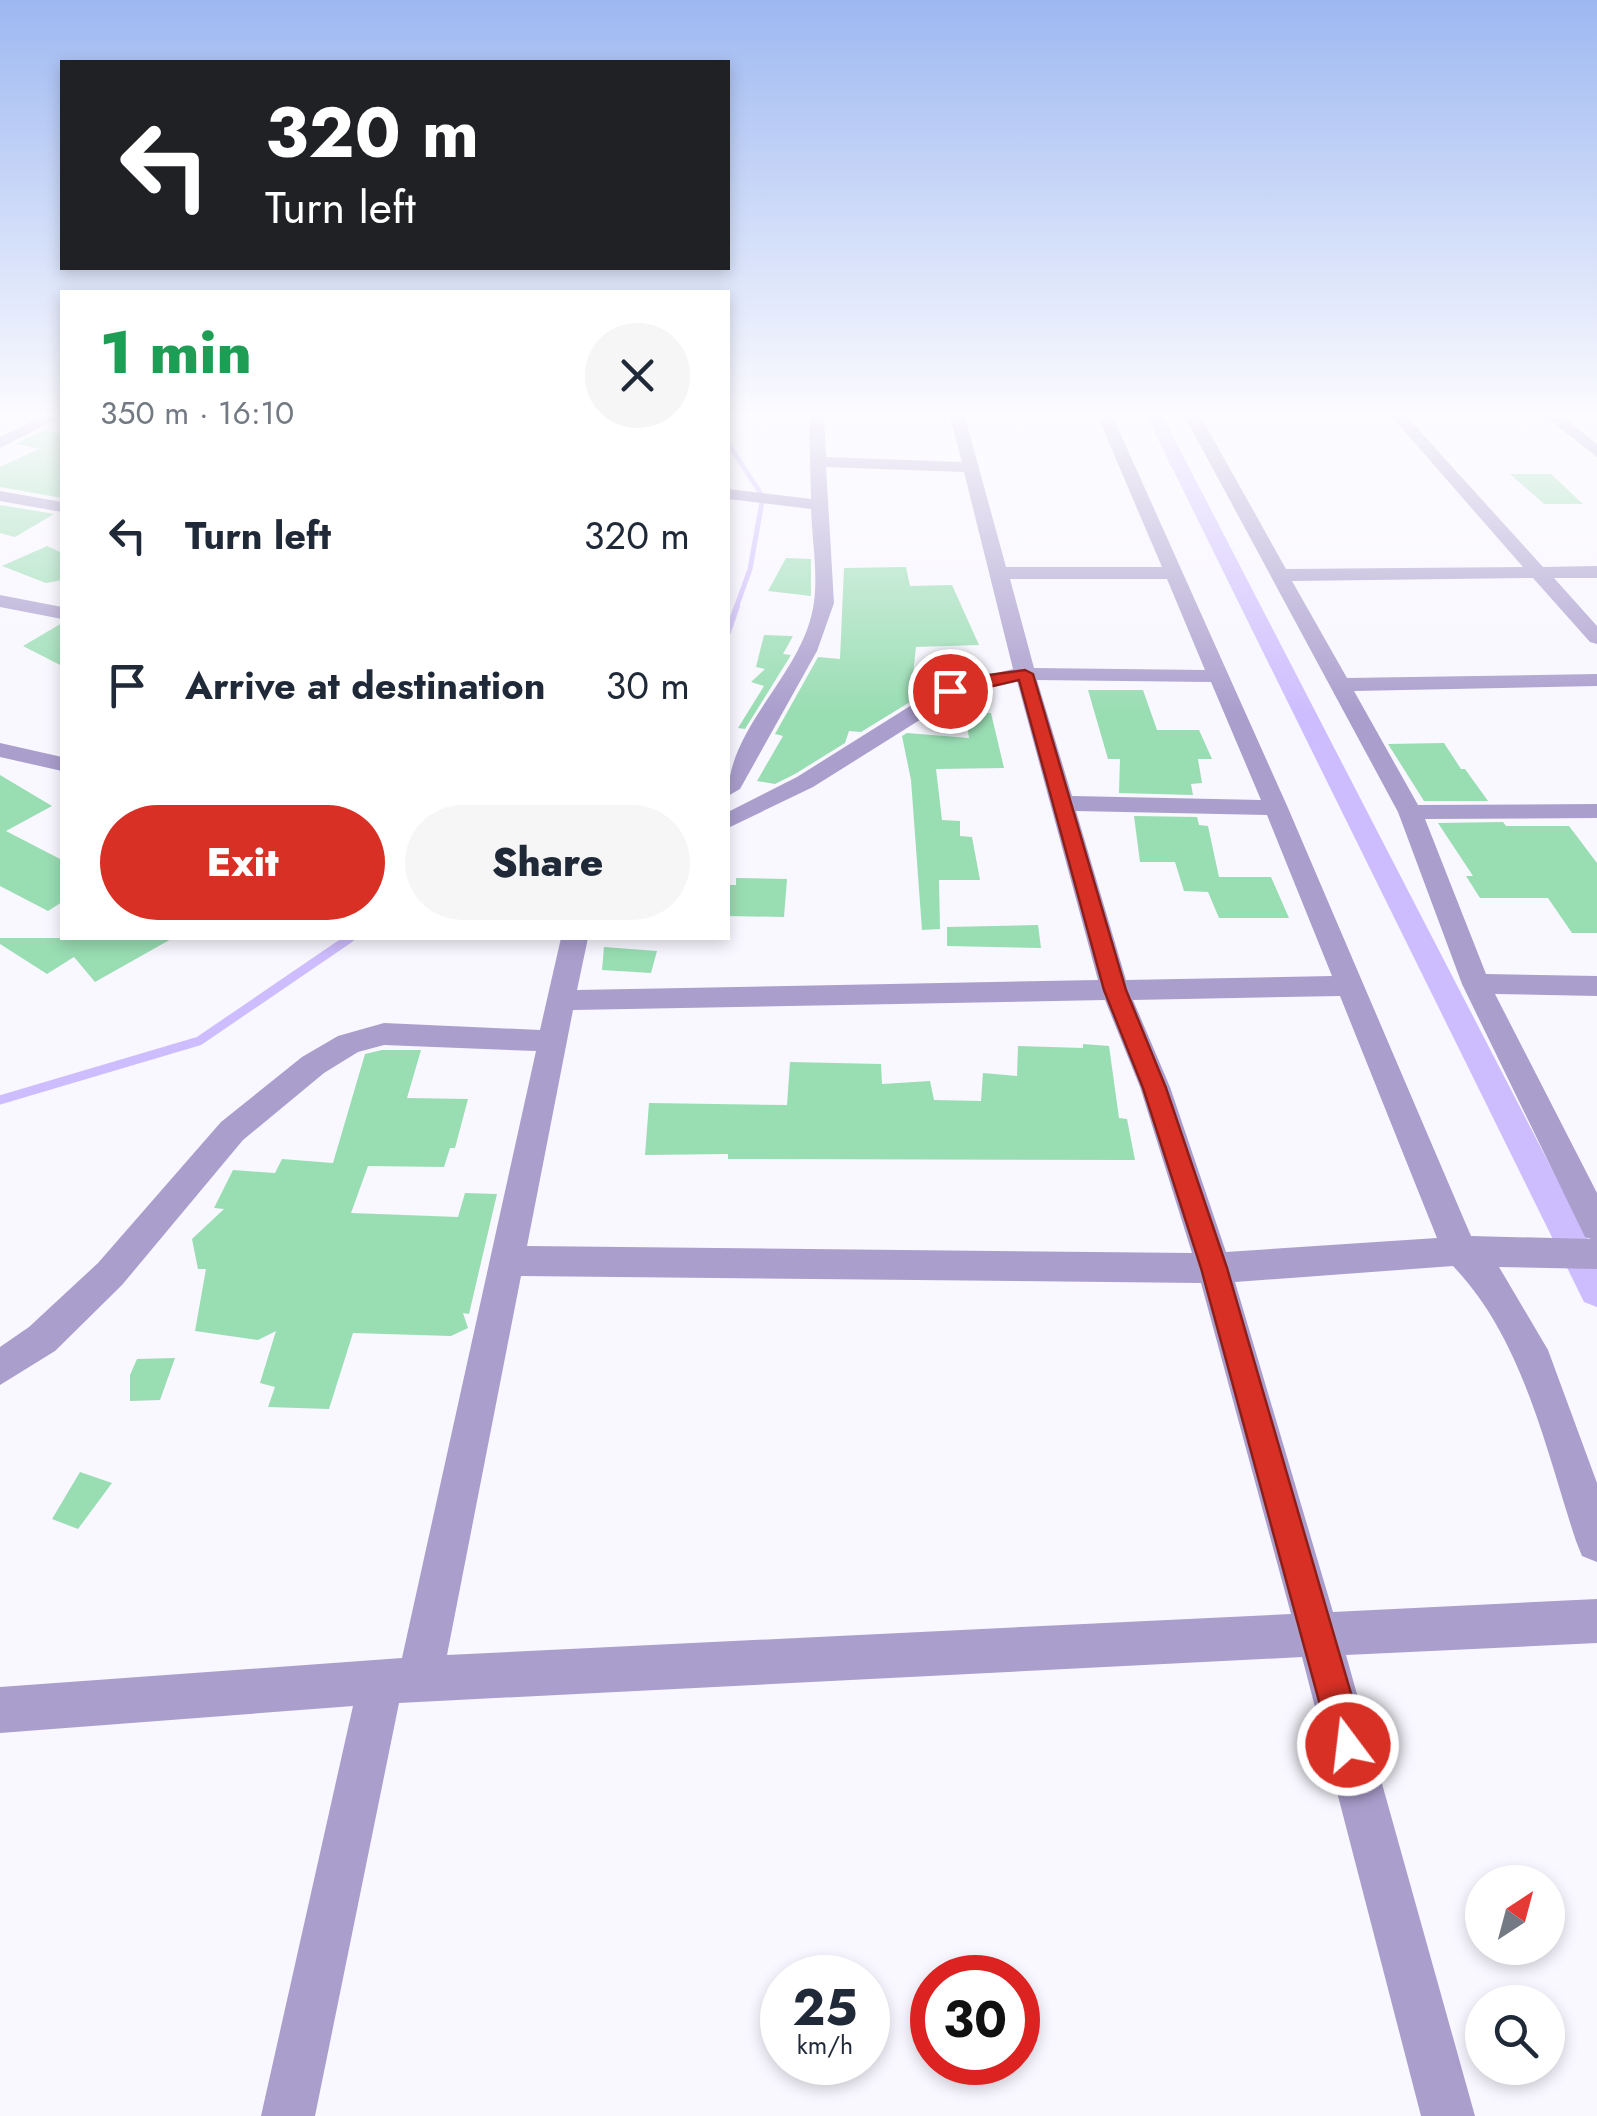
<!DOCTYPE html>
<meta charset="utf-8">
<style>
body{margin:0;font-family:Jost,sans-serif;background:#f6f6f7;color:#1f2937;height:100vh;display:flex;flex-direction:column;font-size:38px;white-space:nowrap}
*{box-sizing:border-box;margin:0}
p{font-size:32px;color:#747a83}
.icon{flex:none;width:55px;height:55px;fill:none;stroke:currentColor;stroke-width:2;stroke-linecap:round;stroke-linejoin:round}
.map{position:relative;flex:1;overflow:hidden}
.details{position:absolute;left:60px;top:290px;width:670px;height:650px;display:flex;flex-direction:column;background:#fff;border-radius:0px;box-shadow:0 5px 15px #0003}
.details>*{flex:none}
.banner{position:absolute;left:60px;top:60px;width:670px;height:210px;border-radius:0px;box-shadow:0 5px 15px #0003;background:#202124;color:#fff;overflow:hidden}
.needle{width:65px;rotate:36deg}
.fabs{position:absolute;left:1465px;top:1865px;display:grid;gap:20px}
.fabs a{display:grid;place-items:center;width:100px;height:100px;border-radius:50%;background:#fff;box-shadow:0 5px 15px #0003;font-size:50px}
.speed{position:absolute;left:760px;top:1955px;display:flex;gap:20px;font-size:50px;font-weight:700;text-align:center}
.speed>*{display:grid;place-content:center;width:130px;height:130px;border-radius:50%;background:#fff;box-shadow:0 5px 15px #0003;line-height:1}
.speed small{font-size:25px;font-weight:400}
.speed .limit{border:15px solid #d22;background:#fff;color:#111}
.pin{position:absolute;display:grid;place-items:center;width:85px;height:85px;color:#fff;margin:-42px;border:5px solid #fff;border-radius:50%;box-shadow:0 2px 10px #0007}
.me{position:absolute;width:110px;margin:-55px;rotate:345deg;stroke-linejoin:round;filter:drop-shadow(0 0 8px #0008)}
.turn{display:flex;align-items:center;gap:35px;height:210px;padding:0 40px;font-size:45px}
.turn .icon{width:130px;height:130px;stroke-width:2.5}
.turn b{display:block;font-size:70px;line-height:85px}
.round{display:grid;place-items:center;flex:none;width:105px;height:105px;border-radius:52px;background:#f6f6f7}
.summary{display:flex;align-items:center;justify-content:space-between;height:170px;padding:0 40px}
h1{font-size:60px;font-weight:800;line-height:75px;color:#1e9e55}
.primary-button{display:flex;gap:20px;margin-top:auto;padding:20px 40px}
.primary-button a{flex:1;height:115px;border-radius:60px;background:#d93025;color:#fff;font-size:40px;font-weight:800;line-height:115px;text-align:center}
.primary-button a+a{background:#f6f6f7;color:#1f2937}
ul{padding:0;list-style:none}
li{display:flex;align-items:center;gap:30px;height:150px;padding:0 40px}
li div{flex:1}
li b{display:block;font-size:38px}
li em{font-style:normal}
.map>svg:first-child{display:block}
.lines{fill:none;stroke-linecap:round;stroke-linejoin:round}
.stream-far2{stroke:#cebdfe;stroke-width:5}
.stream-far1{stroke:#cebdfe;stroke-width:6}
.stream{stroke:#cebdfe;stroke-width:9}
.canal{fill:#cebdfe;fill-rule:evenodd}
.building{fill:#99ddb3}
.street{fill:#aa9ecd;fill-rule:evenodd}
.route{fill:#d93025;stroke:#8d1f18;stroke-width:2.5}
</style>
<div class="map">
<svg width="1597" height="2116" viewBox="0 0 1597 2116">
<rect width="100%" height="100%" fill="#f9f7ff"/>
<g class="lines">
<path class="stream-far2" d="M 728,443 L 761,494
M 736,608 L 750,569 L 762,502"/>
<path class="stream-far1" d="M 728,632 L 737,606"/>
<path class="stream" d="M 0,1100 L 199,1041 L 350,938"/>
<path class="canal" d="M 1147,417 L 1163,417 L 1597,1256 L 1597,1307 L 1584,1302 Z"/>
</g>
<path class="building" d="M 44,430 L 62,434 L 62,453 L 15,444 Z
M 39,449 L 62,453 L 62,498 L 0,487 L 0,467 Z
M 1510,474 L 1551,474 L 1583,504 L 1544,504 Z
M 0,505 L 54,514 L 15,537 L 0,533 Z
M 47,546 L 62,553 L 62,580 L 46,583 L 2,566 Z
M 786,558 L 811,559 L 811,596 L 768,591 Z
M 906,567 L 910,586 L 952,585 L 979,645 L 916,647 L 910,702 L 861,732 L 849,731 L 845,743 L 795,774 L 775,784 L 757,781 L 783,736 L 775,734 L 818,657 L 840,659 L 844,568 Z
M 62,623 L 62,666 L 23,646 Z
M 764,635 L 793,636 L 783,654 L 791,655 L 745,729 L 738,728 L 764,686 L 751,682 L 765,669 L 756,667 Z
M 1088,690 L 1143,690 L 1157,730 L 1199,730 L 1212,759 L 1198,759 L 1202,783 L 1191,784 L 1193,795 L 1119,793 L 1120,759 L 1108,759 Z
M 965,713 L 991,713 L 1004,768 L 936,769 L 942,820 L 960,821 L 960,836 L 972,837 L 980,880 L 939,880 L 940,929 L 922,930 L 911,780 L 902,736 L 907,733 L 969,738 Z
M 1444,743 L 1461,769 L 1465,769 L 1488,801 L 1424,801 L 1388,744 Z
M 0,775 L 52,806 L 6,831 L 62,860 L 62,902 L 48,911 L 0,886 Z
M 1134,816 L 1197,817 L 1199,825 L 1208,826 L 1219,877 L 1271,877 L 1289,918 L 1219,918 L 1208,892 L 1184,891 L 1175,862 L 1140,862 Z
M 1503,822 L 1506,826 L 1569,826 L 1597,863 L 1597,933 L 1572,933 L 1548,898 L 1480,898 L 1466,876 L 1473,876 L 1438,823 Z
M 736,878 L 787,879 L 784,917 L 728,916 L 728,885 L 736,885 Z
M 1038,925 L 1041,948 L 947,946 L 947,927 Z
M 0,938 L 173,938 L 95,982 L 74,957 L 47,974 L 0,944 Z
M 604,947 L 657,951 L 651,973 L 602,970 Z
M 1083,1044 L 1109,1046 L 1119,1118 L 1127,1119 L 1135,1160 L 728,1159 L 728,1154 L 645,1155 L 649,1103 L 787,1105 L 790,1062 L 881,1064 L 882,1084 L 930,1081 L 934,1100 L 981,1101 L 983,1073 L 1017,1076 L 1018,1046 L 1083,1048 Z
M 382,1050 L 421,1050 L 407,1098 L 468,1099 L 455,1148 L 450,1148 L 444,1167 L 368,1166 L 351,1213 L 458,1217 L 465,1193 L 497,1194 L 469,1314 L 463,1313 L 468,1328 L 451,1336 L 353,1333 L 329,1409 L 268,1407 L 275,1387 L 260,1383 L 276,1331 L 258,1340 L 195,1331 L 206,1269 L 198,1269 L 192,1239 L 224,1209 L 214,1208 L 233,1170 L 275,1173 L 282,1159 L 333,1163 L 365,1054 Z
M 175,1358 L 160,1400 L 130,1401 L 130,1375 L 137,1359 Z
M 80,1472 L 112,1483 L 78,1529 L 52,1519 Z"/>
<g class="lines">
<path class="street" d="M 41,417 L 61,417 L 0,448 L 0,437 Z
M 809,417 L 824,417 L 826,457 L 962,462 L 950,417 L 965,417 L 1006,567 L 1162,567 L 1098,417 L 1113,417 L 1288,808 L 1471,1236 L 1591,1239 L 1585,1237 L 1462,984 L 1398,812 L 1185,417 L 1201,417 L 1286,569 L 1523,567 L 1392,417 L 1407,417 L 1543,567 L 1597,566 L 1597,578 L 1554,578 L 1597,626 L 1597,644 L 1590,642 L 1533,578 L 1292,581 L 1347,678 L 1597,674 L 1597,686 L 1354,691 L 1418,805 L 1597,804 L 1597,818 L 1425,819 L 1486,974 L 1597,976 L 1597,996 L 1495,994 L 1597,1193 L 1597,1269 L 1499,1267 L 1548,1350 L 1597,1483 L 1597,1562 L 1582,1556 L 1576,1541 C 1545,1447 1523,1339 1453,1266 L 1235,1282 L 1333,1612 L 1597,1599 L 1597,1643 L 1346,1655 L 1475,2116 L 1421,2116 L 1302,1657 L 399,1703 L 315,2116 L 261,2116 L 353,1706 L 0,1733 L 0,1687 L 402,1658 L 536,1051 L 384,1045 L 358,1052 L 324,1073 L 243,1140 L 122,1285 L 55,1351 L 0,1385 L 0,1347 L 29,1327 L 98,1263 L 221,1122 L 302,1057 L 338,1036 L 384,1023 L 540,1030 L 561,938 L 588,938 L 577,990 L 1098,980 L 1017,681 L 958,696 L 813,787 L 728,828 L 728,812 L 797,777 L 942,686 L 1013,669 L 964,472 L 826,467 L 834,603 L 817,651 L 740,789 L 728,796 C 728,725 805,673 814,602 C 818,572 812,539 811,509 L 728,499 L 728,489 L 811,499 ZM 1010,579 L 1167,579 L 1205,670 L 1034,668 ZM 1037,680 L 1211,682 L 1261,800 L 1072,796 ZM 1076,811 L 1267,815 L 1332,976 L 1126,980 ZM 1340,996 L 1437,1238 L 1226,1252 L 1170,1087 L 1133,1000 ZM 1105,1000 L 1140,1087 L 1192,1253 L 527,1246 L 573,1010 ZM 521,1276 L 1201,1283 L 1291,1614 L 447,1655 Z
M 1546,417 L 1563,417 L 1597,444 L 1597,457 Z
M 0,491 L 62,502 L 62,512 L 0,501 Z
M 0,595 L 62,607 L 62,619 L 0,607 Z
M 0,743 L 62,757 L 62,771 L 0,757 Z"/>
</g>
<linearGradient id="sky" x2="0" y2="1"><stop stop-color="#9db8f1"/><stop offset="0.58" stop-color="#fcfbff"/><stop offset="1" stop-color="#fcfbff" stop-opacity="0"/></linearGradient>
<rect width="1597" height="713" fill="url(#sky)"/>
<path class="route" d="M 1025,670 L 1033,674 L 1126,990 L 1166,1088 L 1227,1268 L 1366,1745 L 1361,1757 L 1348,1762 L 1336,1757 L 1331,1745 L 1201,1268 L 1143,1088 L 1104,990 L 1019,680 L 950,696 L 941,691 L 982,676 Z"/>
</svg>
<div class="fabs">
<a><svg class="needle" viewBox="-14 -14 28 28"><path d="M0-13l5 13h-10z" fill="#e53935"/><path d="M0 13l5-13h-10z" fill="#747a83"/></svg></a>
<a><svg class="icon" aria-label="search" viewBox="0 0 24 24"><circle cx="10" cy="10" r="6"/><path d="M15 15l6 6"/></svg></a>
</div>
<div class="speed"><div>25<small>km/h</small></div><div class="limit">30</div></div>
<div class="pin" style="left:950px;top:691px;background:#d93025"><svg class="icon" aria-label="arrive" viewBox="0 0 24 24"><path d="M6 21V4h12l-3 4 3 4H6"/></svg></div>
<svg class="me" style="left:1348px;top:1745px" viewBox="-20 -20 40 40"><circle r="17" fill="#d93025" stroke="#fff" stroke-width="3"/><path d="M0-11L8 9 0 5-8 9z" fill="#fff"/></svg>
<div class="banner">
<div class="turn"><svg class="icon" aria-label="left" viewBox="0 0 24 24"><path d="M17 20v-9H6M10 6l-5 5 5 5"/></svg><div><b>320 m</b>Turn left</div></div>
</div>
<section class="details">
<div class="summary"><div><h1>1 min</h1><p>350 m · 16:10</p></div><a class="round"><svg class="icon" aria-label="close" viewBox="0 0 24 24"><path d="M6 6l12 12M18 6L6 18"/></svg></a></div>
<ul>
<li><svg class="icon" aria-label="left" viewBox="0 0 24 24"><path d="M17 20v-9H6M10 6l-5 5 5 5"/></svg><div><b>Turn left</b></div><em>320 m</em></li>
<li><svg class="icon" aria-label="arrive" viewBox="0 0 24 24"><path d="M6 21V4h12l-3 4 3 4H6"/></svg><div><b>Arrive at destination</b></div><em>30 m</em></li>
</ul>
<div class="primary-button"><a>Exit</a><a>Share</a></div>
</section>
</div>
